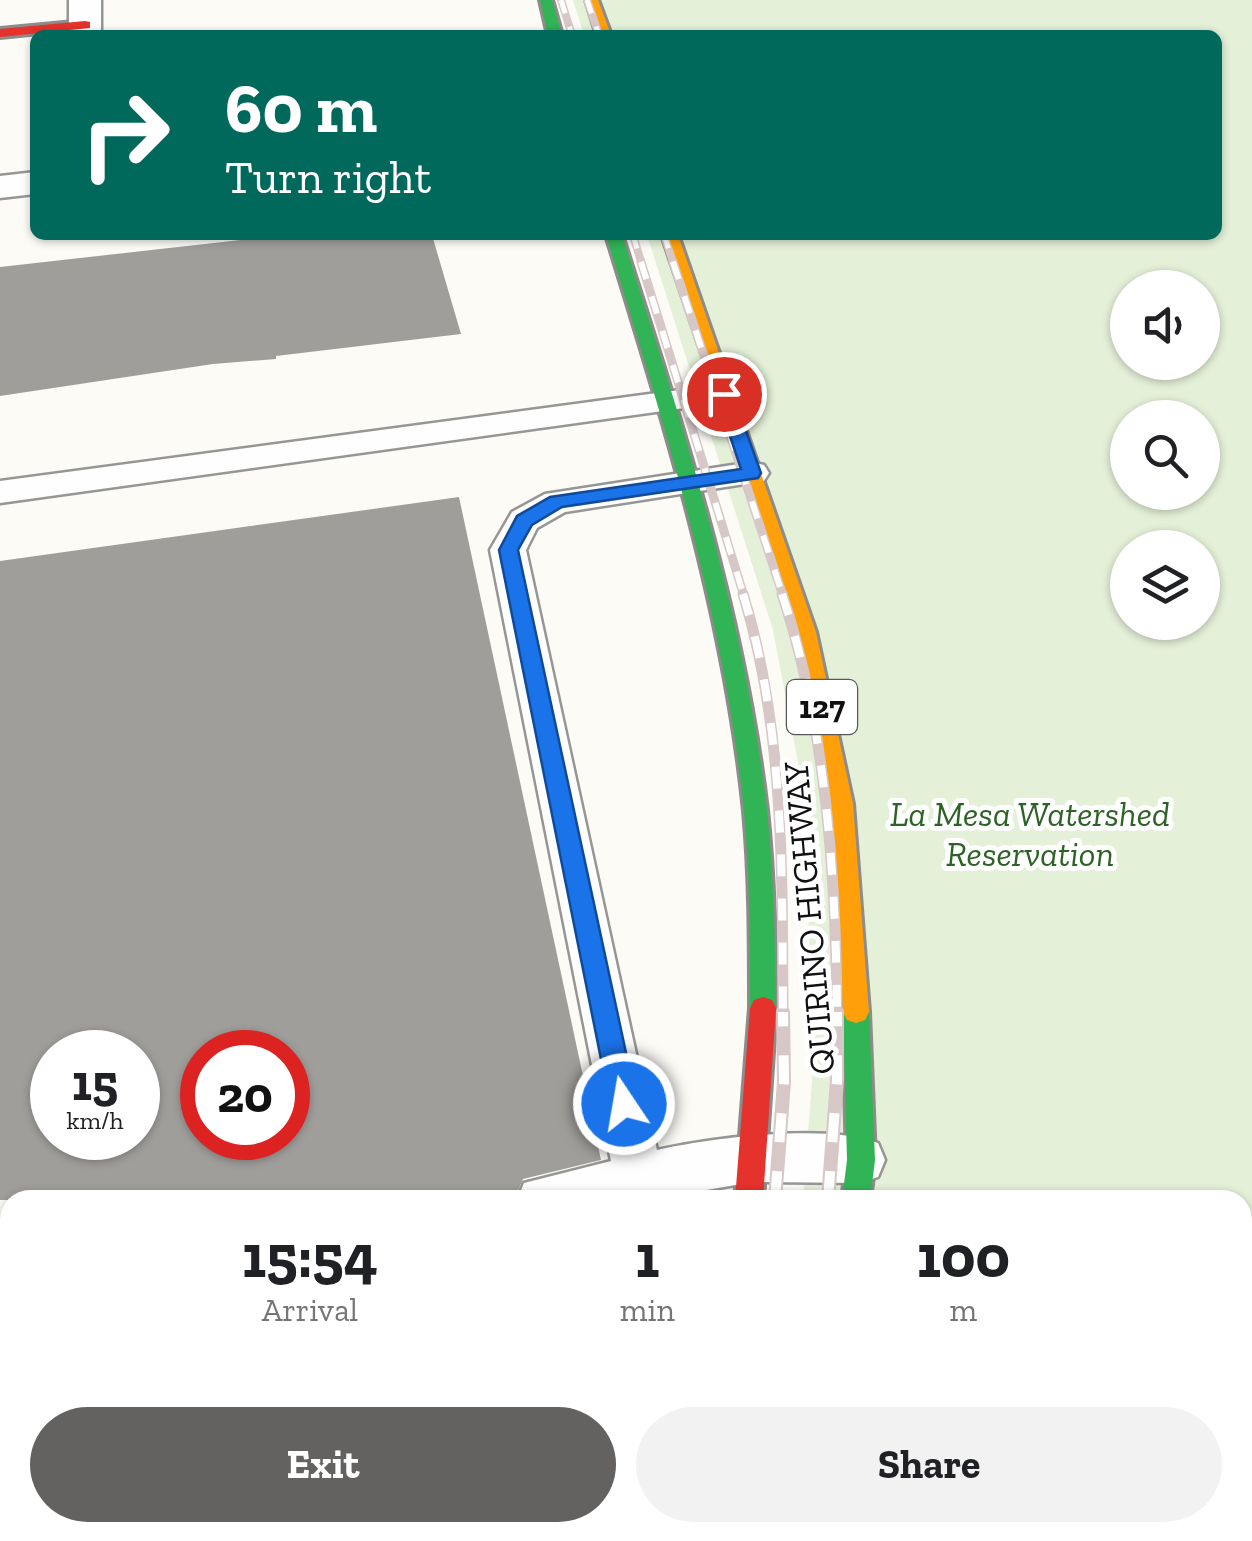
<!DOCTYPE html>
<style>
body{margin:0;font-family:"Zilla Slab",serif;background:#f2f2f2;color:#202124;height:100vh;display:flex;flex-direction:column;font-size:38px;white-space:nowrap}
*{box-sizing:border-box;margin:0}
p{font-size:32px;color:#757577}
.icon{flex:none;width:55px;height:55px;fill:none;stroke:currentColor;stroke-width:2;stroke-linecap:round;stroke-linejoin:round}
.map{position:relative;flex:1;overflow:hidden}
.sheet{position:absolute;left:0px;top:1190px;width:1252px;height:352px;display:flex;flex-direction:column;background:#fff;border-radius:30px 30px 0 0;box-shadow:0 2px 8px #0004}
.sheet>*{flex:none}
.banner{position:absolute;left:30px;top:30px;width:1192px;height:210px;border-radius:15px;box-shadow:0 2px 8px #0004;background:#00695c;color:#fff;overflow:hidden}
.buttons{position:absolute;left:1110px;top:270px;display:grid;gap:20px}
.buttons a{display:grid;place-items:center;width:110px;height:110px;border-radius:50%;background:#fff;box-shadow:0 2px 8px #0004;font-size:50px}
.speed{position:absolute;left:30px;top:1030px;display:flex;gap:20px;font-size:50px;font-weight:700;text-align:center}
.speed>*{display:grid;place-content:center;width:130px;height:130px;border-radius:50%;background:#fff;box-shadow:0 2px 8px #0004;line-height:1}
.speed small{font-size:25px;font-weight:400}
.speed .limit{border:15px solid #d22;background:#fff;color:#111}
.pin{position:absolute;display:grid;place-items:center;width:85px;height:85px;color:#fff;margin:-42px;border:5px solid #fff;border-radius:50%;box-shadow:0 2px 10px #0007}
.me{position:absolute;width:110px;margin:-55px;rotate:348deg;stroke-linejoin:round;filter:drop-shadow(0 0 8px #0008)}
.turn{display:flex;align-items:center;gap:35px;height:210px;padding:0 30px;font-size:45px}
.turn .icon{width:130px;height:130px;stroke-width:2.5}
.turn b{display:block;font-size:70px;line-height:85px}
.eta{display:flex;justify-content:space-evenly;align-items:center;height:170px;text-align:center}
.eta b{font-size:60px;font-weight:700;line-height:70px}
.cta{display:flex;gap:20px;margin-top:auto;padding:20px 30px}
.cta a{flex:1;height:115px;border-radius:60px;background:#636260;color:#fff;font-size:40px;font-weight:700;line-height:115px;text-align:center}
.cta a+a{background:#f2f2f2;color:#202124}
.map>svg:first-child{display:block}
.green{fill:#e4f0d8;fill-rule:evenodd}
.building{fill:#a09e9b;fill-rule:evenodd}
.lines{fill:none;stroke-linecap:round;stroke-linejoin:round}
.lane-casing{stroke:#969694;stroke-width:5}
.street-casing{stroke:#969694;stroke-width:5}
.fast-casing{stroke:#8d8c8a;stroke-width:6}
.slow-casing{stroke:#8d8c8a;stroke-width:6}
.jam-casing{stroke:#8d8c8a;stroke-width:6}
.lane{fill:#fffefe;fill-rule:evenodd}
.street{fill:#fffefe;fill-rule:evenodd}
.fast{fill:#30b455;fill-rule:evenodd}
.slow{fill:#ff9f0a;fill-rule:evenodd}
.jam{fill:#e5322d;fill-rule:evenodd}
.rail-far3-casing{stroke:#d7c7c6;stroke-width:8}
.rail-far2-casing{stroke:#d7c7c6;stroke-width:9}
.rail-far1-casing{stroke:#d7c7c6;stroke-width:11}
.rail-casing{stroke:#d7c7c6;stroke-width:14}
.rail-far3{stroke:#fff;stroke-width:5;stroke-dasharray:14;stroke-linecap:butt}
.rail-far2{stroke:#fff;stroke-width:6;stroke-dasharray:18;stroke-linecap:butt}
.rail-far1{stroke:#fff;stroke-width:8;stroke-dasharray:22;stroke-linecap:butt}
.rail{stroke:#fff;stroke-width:10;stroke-dasharray:29;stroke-linecap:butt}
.route{fill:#1a73e8;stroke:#114b97;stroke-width:2.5}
.labels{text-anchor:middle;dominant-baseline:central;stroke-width:10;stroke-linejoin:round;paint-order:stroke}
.shield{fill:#fff;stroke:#585858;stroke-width:2.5}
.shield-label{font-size:32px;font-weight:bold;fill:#101010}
.park-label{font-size:35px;font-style:italic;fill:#2d6325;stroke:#fff}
.street-label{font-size:35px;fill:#101010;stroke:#fff}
</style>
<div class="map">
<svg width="1252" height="1541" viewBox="0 0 1252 1541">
<rect width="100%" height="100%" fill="#fcfbf6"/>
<path class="green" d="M 573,0 L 1252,0 L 1252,1541 L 759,1541 L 761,1532 L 1242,1532 L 1242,1200 L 803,1200 L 812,1081 L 806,805 L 773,630 L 647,235 L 1218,235 L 1218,35 L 584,35 ZM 1128,288 L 1202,288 L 1202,362 L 1128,362 ZM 1128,418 L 1202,418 L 1202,492 L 1128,492 ZM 1128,548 L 1202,548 L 1202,622 L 1128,622 Z"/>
<path class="building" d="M 285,235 L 432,235 L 461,334 L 276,356 L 276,359 L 213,364 L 0,396 L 0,267 Z
M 459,497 L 601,1160 L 523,1179 L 514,1200 L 0,1200 L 0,561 ZM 52,1052 L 138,1052 L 138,1138 L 52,1138 ZM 202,1052 L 288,1052 L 288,1138 L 202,1138 Z"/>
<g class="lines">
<defs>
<path id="lane" d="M 724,384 L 735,387 L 740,394 L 735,401 L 0,503 L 0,481 Z
M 752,462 L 764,465 L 769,473 L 764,481 L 565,512 L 537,528 L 526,550 L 657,1150 C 712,1138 827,1123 878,1143 L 885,1160 L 878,1177 L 861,1183 L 753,1182 L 648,1200 L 517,1200 L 524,1183 L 611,1161 L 490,550 L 512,512 L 545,494 Z
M 10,1293 L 10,1345 L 0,1347 L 0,1295 Z"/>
<path id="street" d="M 69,0 L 101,0 L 101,35 L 69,35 Z
M 35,172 L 35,194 L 0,198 L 0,176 Z"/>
<path id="fast" d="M 540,0 L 552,0 L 562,35 L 548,35 Z
M 606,235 L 622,235 C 682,423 744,613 767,810 C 774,876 775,942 776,1008 L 772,1016 L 763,1019 L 754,1016 L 750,1008 C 750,942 750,876 744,811 C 724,614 664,423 606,235 Z
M 856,1001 L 865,1004 L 869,1012 L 875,1160 L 870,1200 L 842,1200 L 847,1160 L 843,1012 L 847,1004 Z
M 688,1532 L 720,1532 L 718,1541 L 686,1541 Z
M 799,1532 L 831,1532 L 830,1541 L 798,1541 Z"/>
<path id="slow" d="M 586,0 L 598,0 L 611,35 L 597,35 Z
M 662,235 L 678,235 L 816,632 L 853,804 L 869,1012 L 865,1020 L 856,1023 L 847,1020 L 843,1012 L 831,804 L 796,632 Z"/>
<path id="jam" d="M 85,21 L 90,22 L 90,28 L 0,37 L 0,29 Z
M 763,997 L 772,1000 L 776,1008 L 763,1200 L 735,1200 L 750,1008 L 754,1000 Z"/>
</defs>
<use href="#lane" class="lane-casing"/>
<use href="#street" class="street-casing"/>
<use href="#fast" class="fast-casing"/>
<use href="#slow" class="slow-casing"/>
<use href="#jam" class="jam-casing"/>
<use href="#lane" class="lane"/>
<use href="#street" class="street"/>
<use href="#fast" class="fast"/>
<use href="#slow" class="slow"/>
<use href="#jam" class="jam"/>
<defs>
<path id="rail-far3" d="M 561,0 L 572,35
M 587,0 L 599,35
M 633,235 L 642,265
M 664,235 L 674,265"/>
<path id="rail-far2" d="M 641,262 L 744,596
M 673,262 L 783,596"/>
<path id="rail-far1" d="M 743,594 C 785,730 782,874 783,1015
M 782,594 C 826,726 836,877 837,1015"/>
<path id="rail" d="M 775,1200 L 784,1082 L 783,1012
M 828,1200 L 837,1080 L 837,1012
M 726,1541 L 728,1532
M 788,1541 L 789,1532"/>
</defs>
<use href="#rail-far3" class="rail-far3-casing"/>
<use href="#rail-far2" class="rail-far2-casing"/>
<use href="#rail-far1" class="rail-far1-casing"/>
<use href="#rail" class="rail-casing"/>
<use href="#rail-far3" class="rail-far3"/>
<use href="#rail-far2" class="rail-far2"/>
<use href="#rail-far1" class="rail-far1"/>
<use href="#rail" class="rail"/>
</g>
<path class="route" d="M 724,389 L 733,394 L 761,473 L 758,478 L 562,507 L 532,525 L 518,550 L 637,1104 L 633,1113 L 624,1117 L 614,1113 L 610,1104 L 499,550 L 517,516 L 550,497 L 741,469 L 716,394 Z"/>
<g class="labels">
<rect class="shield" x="787" y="680" width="70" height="54" rx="8"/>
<g class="shield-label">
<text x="822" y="707">127</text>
</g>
<g class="park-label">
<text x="1030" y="814">La Mesa Watershed<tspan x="1030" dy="40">Reservation</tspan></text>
</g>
<g class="street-label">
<text transform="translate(809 918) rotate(-95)">QUIRINO HIGHWAY</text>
</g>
</g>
</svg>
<div class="buttons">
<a><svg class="icon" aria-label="sound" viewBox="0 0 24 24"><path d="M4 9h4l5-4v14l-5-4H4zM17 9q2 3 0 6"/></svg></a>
<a><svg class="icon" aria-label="search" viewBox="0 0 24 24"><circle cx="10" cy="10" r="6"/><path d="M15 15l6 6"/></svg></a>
<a><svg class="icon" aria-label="layers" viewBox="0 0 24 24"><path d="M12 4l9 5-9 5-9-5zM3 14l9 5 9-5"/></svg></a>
</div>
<div class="speed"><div>15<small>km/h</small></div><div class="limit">20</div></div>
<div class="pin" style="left:724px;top:394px;background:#d93025"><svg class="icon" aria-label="arrive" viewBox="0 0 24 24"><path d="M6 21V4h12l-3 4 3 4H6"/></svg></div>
<svg class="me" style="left:624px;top:1104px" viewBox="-20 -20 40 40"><circle r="17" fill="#1a73e8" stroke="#fff" stroke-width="3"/><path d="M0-11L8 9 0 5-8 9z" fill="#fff"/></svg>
<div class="banner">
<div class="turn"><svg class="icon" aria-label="right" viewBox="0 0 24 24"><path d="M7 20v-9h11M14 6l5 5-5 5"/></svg><div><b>60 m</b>Turn right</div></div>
</div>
<section class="sheet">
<div class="eta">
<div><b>15:54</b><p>Arrival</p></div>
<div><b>1</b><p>min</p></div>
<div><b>100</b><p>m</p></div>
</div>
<div class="cta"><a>Exit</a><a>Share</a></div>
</section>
</div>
